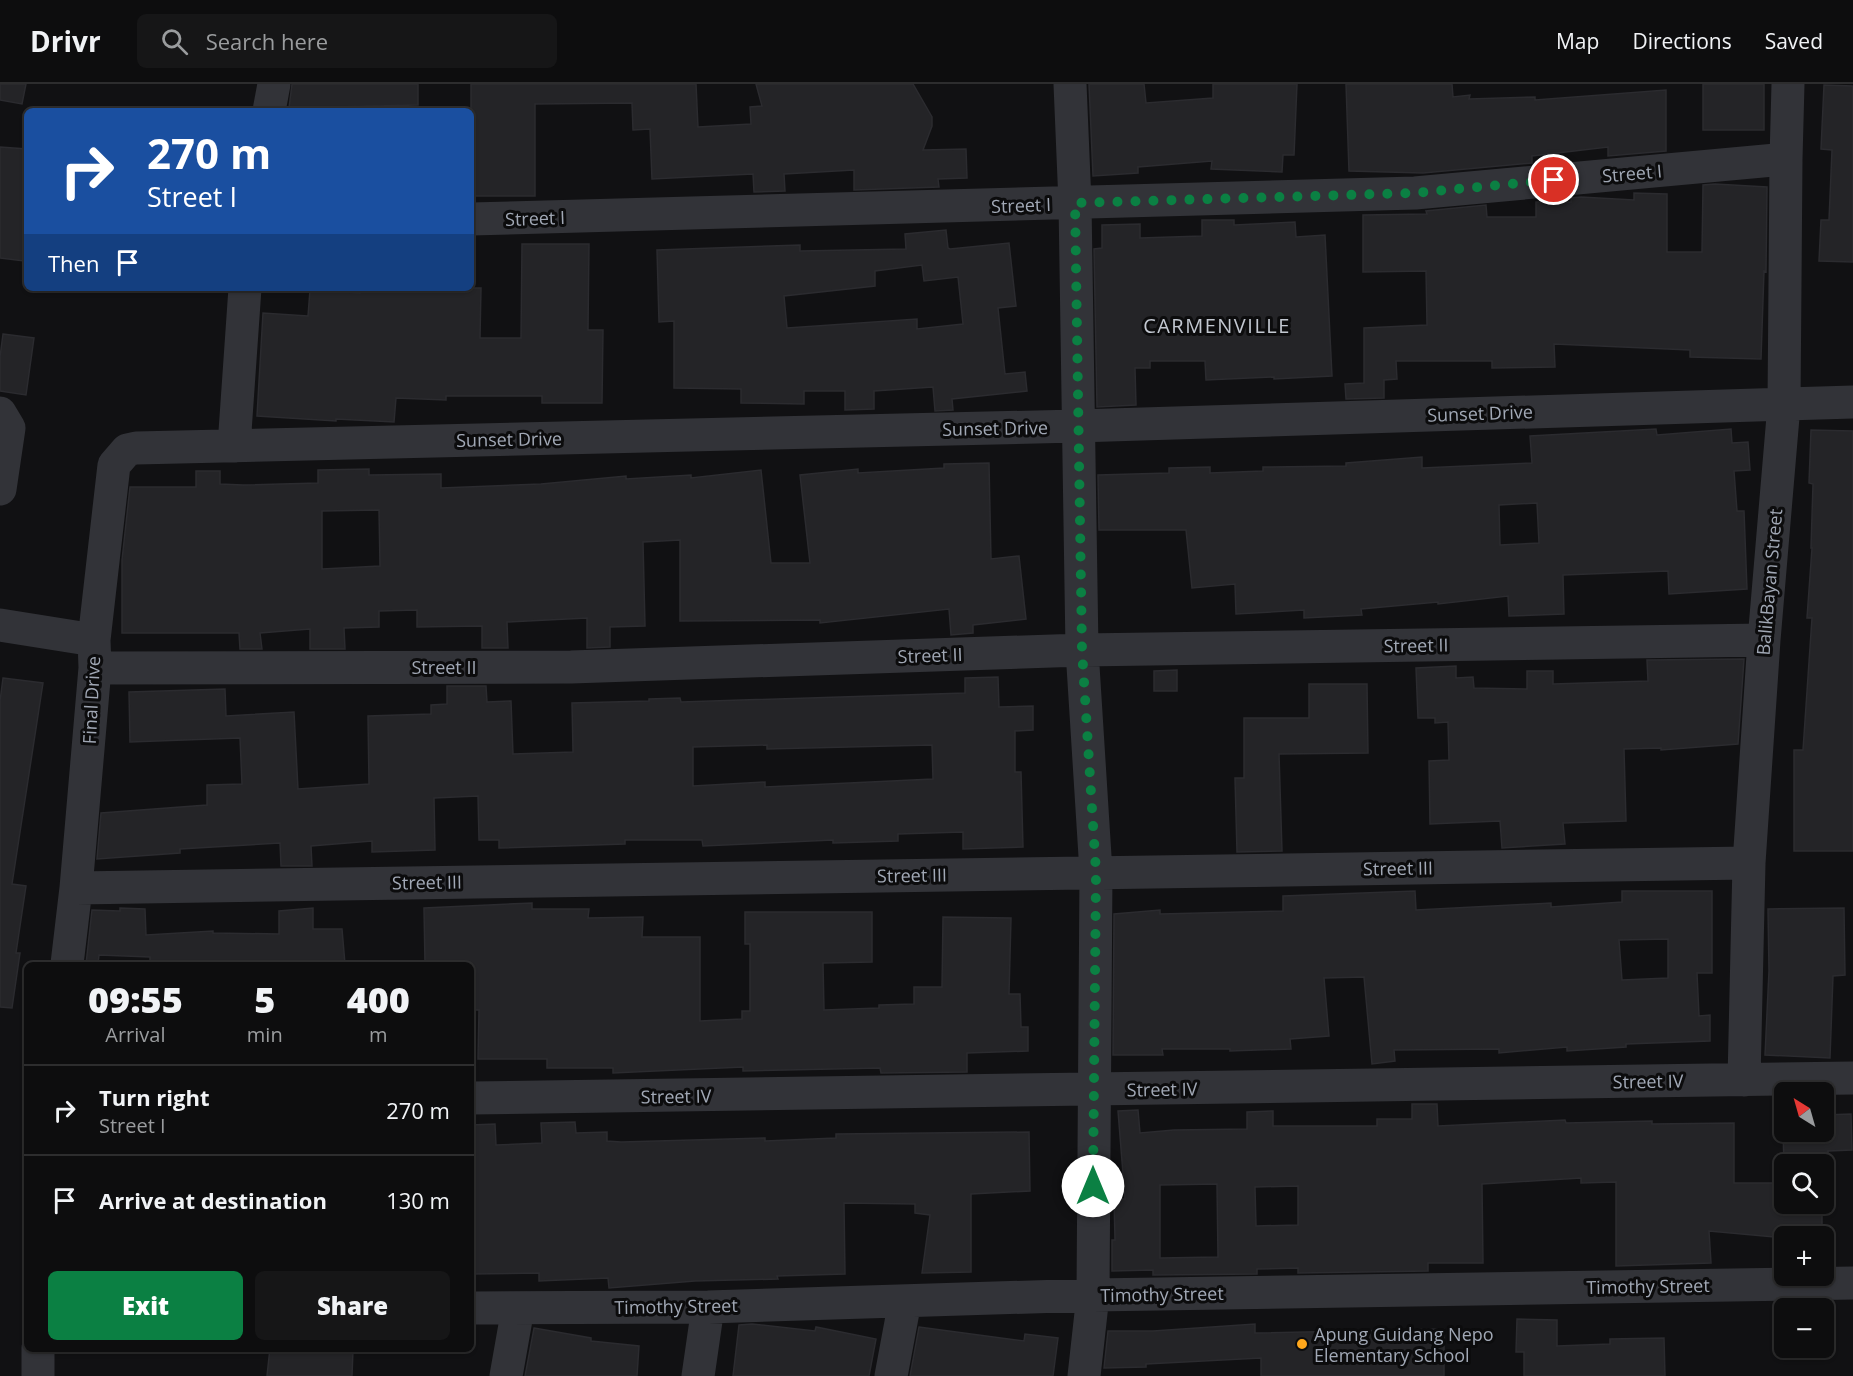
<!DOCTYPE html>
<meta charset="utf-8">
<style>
body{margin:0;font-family:"Open Sans",sans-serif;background:#161617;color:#f1f3f6;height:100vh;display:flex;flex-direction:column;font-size:22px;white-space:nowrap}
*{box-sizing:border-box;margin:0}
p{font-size:20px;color:#9a9c9e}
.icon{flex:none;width:33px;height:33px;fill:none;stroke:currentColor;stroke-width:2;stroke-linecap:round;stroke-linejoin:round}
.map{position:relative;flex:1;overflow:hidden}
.details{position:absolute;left:24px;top:878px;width:450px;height:390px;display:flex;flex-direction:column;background:#0d0d0e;border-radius:9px;box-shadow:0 2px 4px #0004,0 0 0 2px #2d2d2e}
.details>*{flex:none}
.top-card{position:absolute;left:24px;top:24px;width:450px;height:183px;border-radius:9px;box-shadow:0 2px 4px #0004,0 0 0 2px #2d2d2e;background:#1a4fa0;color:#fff;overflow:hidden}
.needle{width:39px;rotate:323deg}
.controls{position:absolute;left:1774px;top:998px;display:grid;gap:12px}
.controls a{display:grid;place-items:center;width:60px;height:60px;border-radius:9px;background:#0d0d0e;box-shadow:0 2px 4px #0004,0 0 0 2px #2d2d2e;font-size:30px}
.pin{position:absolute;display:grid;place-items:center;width:51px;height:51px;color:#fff;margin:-26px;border:3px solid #fff;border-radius:50%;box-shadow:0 2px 6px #0007}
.me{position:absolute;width:66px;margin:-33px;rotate:0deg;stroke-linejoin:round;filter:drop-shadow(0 0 4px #0008)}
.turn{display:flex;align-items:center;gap:21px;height:126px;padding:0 24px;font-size:27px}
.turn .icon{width:78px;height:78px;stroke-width:2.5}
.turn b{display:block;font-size:42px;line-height:51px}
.then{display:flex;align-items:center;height:57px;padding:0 24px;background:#0003;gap:12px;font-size:22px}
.eta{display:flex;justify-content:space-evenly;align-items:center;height:102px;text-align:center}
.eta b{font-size:36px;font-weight:800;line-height:42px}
.primary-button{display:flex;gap:12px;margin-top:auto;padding:12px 24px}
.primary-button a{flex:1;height:69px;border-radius:9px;background:#0b8043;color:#fff;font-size:24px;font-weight:800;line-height:69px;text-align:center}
.primary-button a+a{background:#161617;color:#f1f3f6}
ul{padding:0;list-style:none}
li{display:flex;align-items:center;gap:18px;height:90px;padding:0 24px;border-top:2px solid #2d2d2e}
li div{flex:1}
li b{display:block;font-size:22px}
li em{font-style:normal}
header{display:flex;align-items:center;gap:36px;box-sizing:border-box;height:84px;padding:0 30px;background:#0d0d0e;border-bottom:2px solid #2d2d2e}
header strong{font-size:28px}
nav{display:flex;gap:33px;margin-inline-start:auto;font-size:21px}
.search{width:420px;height:54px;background:#161617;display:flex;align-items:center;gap:15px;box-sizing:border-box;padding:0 21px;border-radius:9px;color:#9a9c9e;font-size:22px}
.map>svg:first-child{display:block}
.building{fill:#242427;stroke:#2b2b2f;stroke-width:1.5;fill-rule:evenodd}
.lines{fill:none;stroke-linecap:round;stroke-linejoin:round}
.minor{stroke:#323338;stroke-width:33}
.route{stroke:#0b8043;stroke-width:10;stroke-dasharray:0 18}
.poi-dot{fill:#ffa71c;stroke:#0c0c0d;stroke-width:2}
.labels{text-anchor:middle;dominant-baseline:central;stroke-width:6;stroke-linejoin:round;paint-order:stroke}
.street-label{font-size:18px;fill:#a1a8b5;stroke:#0c0c0d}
.poi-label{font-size:18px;fill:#a1a8b5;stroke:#0c0c0d;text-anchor:start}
.neighbourhood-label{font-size:20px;letter-spacing:1.5px;fill:#c2c7d0;stroke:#0c0c0d}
</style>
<header>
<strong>Drivr</strong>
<div class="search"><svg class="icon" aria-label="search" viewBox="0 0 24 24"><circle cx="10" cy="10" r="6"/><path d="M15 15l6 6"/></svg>Search here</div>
<nav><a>Map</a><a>Directions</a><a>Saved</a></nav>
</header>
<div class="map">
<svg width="1853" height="1292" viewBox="0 0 1853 1292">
<rect width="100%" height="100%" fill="#111113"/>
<path class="building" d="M 0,0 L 26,0 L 22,20 L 0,16 Z
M 292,0 L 418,0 L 418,21 L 289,24 Z
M 471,0 L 696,0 L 698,43 L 751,40 L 750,23 L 762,22 L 756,0 L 913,0 L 932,33 L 932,42 L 923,66 L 966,65 L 967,94 L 938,95 L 939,103 L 854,106 L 854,86 L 784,90 L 785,107 L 754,108 L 753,90 L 652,95 L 650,45 L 633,46 L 632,19 L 535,20 L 535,112 L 471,112 Z
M 1089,0 L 1144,0 L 1146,19 L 1213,14 L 1213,0 L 1297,0 L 1294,71 L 1283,71 L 1282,88 L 1211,85 L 1212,77 L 1138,83 L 1138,89 L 1093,92 Z
M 1346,0 L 1452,0 L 1453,13 L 1470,11 L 1469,15 L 1535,13 L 1535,16 L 1666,6 L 1666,67 L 1608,72 L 1608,63 L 1532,72 L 1532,79 L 1423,89 L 1349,87 Z
M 1703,0 L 1764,0 L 1764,46 L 1703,46 Z
M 1824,1 L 1853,2 L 1853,178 L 1819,177 L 1821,136 L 1829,136 L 1832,66 L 1821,65 Z
M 0,63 L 27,65 L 27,150 L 24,177 L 0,174 Z
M 1715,100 L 1767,103 L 1766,188 L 1764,187 L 1761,275 L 1690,273 L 1690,266 L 1554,260 L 1555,283 L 1492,284 L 1492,277 L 1396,277 L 1397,295 L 1384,296 L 1384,314 L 1346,315 L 1345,300 L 1364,299 L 1364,244 L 1427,241 L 1426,187 L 1363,188 L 1363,131 L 1427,130 L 1426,127 L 1486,121 L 1487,133 L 1536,133 L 1536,118 L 1571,118 L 1571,114 L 1581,113 L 1634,116 L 1634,109 L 1667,110 L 1667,168 L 1702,168 L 1703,101 Z
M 1202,136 L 1234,136 L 1234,141 L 1295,138 L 1296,153 L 1325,151 L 1332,292 L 1274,295 L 1274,293 L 1206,296 L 1205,277 L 1150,277 L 1150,284 L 1135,284 L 1136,321 L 1097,323 L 1094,165 L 1102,164 L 1102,141 L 1140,140 L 1140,154 L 1202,152 Z
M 946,146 L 948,164 L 950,165 L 1009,159 L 1016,222 L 998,224 L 1005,290 L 1025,288 L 1027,307 L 952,315 L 953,326 L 935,327 L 933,303 L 874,307 L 874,325 L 845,326 L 845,307 L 804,307 L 804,320 L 741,319 L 741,305 L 674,304 L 674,237 L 659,238 L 657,166 L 800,161 L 800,167 L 906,165 L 905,150 ZM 922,181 L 924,197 L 958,193 L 963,240 L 917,245 L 917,235 L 787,244 L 784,212 L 875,202 L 875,187 Z
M 522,160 L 589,160 L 588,246 L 603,246 L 602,319 L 542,319 L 542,312 L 446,312 L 446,316 L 396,314 L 394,338 L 336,335 L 336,337 L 257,332 L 263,229 L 308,232 L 310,206 L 360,209 L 360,204 L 481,204 L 480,254 L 521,254 Z
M 3,250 L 34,254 L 26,311 L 0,307 L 0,273 Z
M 1656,345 L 1657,351 L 1731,345 L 1732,359 L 1748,358 L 1750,386 L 1734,387 L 1737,427 L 1744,427 L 1747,505 L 1669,510 L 1668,487 L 1563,491 L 1564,530 L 1509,532 L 1508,512 L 1438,520 L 1438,518 L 1361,525 L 1362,531 L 1304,534 L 1304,526 L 1236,530 L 1235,500 L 1192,504 L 1186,446 L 1099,446 L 1098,391 L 1169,389 L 1169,384 L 1210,383 L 1210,389 L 1263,387 L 1263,383 L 1346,382 L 1346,379 L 1422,373 L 1422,384 L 1532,379 L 1530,352 ZM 1537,419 L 1539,459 L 1500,461 L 1499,421 Z
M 1811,346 L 1853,347 L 1853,767 L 1794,767 L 1794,666 L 1803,666 L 1812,534 L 1807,534 L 1812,464 L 1811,464 L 1813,400 L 1809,399 Z
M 989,379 L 991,475 L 1019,472 L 1026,535 L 973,541 L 973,549 L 951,551 L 949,525 L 820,539 L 820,536 L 680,537 L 680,456 L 643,458 L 645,542 L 610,543 L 610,563 L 587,564 L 587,534 L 507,538 L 508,564 L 482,564 L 482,542 L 417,543 L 417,526 L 379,527 L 379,543 L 344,544 L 345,565 L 310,565 L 310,545 L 260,549 L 262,565 L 240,565 L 239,549 L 122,549 L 122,476 L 130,403 L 196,403 L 196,387 L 220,387 L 220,400 L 243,401 L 318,399 L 318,386 L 369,385 L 369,391 L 441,390 L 441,404 L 541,400 L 626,392 L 626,395 L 691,391 L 691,394 L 761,386 L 771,479 L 810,479 L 800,391 L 858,385 L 858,389 L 944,384 L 944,380 ZM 379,426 L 380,482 L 322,485 L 322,427 Z
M 1744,575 L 1738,660 L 1661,666 L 1661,664 L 1624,665 L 1626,737 L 1563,739 L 1565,760 L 1502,764 L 1500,737 L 1430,740 L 1429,677 L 1449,676 L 1448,638 L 1435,639 L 1435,634 L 1418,634 L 1416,584 L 1456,582 L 1456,594 L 1473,593 L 1474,604 L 1527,605 L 1527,587 L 1553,587 L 1553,600 L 1648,597 L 1647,576 Z
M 1177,586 L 1177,607 L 1154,607 L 1154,587 Z
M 998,593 L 999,623 L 1033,622 L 1033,646 L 1015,647 L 1015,688 L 1021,688 L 1023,763 L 963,765 L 963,748 L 898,750 L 898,757 L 833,759 L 833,756 L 703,762 L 702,756 L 625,756 L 625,760 L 499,764 L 499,756 L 479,756 L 478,712 L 434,714 L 435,766 L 372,768 L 372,757 L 311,762 L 312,782 L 281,782 L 280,759 L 180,765 L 180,769 L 97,775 L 101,729 L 207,721 L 207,701 L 242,700 L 240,654 L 130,658 L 129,608 L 225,605 L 226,632 L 294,628 L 298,705 L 369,700 L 368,632 L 431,630 L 431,621 L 447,620 L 447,602 L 486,602 L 487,618 L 511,617 L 513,670 L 573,668 L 572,619 L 649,617 L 649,615 L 680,614 L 681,618 L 965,609 L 965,594 ZM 767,661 L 767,665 L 932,661 L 933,695 L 765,703 L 765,698 L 693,702 L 693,663 Z
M 3,594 L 43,599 L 12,800 L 26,802 L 16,869 L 20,869 L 12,924 L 0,923 L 0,617 Z
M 1309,600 L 1367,600 L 1368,669 L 1279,670 L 1282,767 L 1237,768 L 1235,694 L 1244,694 L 1244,634 L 1309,634 Z
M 1415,807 L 1416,826 L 1551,819 L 1551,823 L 1622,818 L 1622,807 L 1712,807 L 1712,889 L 1697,889 L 1699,932 L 1710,931 L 1710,957 L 1626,960 L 1626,963 L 1567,967 L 1567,963 L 1499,969 L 1499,965 L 1394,966 L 1395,977 L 1372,980 L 1364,893 L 1324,894 L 1329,952 L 1290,955 L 1291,965 L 1230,967 L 1230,965 L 1162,965 L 1163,971 L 1113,971 L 1114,830 L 1160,826 L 1160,830 L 1283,827 L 1283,812 ZM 1668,855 L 1668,894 L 1622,896 L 1619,856 Z
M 532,819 L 532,825 L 589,825 L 588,834 L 643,833 L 642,853 L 700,853 L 700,937 L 742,935 L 742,927 L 750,927 L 750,860 L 745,860 L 745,828 L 872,828 L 872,878 L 823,879 L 824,926 L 879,924 L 879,921 L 914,920 L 914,903 L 942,903 L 943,833 L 1011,834 L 1009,910 L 1020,910 L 1021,943 L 1028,943 L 1028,967 L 967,969 L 967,988 L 881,989 L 880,984 L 743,987 L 743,983 L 613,989 L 613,984 L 547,984 L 547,975 L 478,975 L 479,926 L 471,926 L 471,880 L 425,880 L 424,824 Z
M 120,824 L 145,825 L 146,851 L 213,847 L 213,849 L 279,850 L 279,827 L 313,824 L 313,845 L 342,845 L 345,880 L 150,880 L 150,873 L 99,871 L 98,880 L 86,880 L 92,826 L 120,827 Z
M 1844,824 L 1845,891 L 1833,892 L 1830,974 L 1765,971 L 1769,887 L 1768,825 Z
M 1412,1020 L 1437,1020 L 1438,1042 L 1565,1036 L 1566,1039 L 1652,1037 L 1652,1040 L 1734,1039 L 1734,1099 L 1785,1099 L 1785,1119 L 1822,1119 L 1822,1152 L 1785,1152 L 1785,1154 L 1709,1147 L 1711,1179 L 1616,1182 L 1616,1098 L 1581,1099 L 1581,1094 L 1482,1100 L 1483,1179 L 1428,1179 L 1428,1187 L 1298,1189 L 1298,1184 L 1257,1185 L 1257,1190 L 1153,1191 L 1153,1186 L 1112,1187 L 1112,1156 L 1115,1156 L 1114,1115 L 1125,1115 L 1118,1027 L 1138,1026 L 1140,1049 L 1174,1046 L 1247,1045 L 1247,1028 L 1273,1027 L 1273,1042 L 1377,1042 L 1377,1035 L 1412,1035 ZM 1217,1100 L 1218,1173 L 1160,1174 L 1160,1101 ZM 1298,1102 L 1298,1141 L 1256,1142 L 1255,1103 Z
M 1851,1030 L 1852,1066 L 1828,1067 L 1828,1080 L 1784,1080 L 1783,1047 L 1824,1047 L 1824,1031 Z
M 575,1038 L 576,1049 L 607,1048 L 607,1057 L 621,1058 L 765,1054 L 765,1057 L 836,1054 L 836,1050 L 1029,1048 L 1030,1107 L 971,1110 L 971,1188 L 922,1189 L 930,1131 L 915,1129 L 915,1120 L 844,1119 L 845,1190 L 777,1192 L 778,1195 L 695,1197 L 609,1204 L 608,1194 L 539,1197 L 539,1189 L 471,1190 L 471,1041 L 495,1040 L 496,1061 L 542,1059 L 541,1039 Z
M 1517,1235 L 1557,1236 L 1557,1262 L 1610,1260 L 1610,1255 L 1664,1254 L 1665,1292 L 1524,1292 L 1524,1268 L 1516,1268 Z
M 752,1240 L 815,1247 L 816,1243 L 876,1255 L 869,1292 L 733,1292 L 739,1241 Z
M 1255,1240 L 1255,1249 L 1444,1245 L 1444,1292 L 1261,1292 L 1261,1274 L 1146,1280 L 1146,1283 L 1104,1284 L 1108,1247 L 1153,1247 Z
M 919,1243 L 1024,1257 L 1025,1250 L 1058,1254 L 1053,1292 L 910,1292 Z
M 534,1244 L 591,1254 L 591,1257 L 639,1262 L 637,1292 L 525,1292 Z
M 270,1264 L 353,1266 L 352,1292 L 267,1292 Z"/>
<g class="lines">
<path class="minor" d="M 1070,0 L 1075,119 L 1082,566 L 1096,788 L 1093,1211 L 1084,1292
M 269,27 L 274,0
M 471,135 L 1415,109 L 1786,75
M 0,329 L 9,344 L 0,405
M 234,362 L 245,204
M 0,541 L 94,556
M 95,584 L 571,583 L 1082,566 L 1764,556
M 76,804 L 1749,779
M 67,880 L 76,804 L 95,584 L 94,556 L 114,381 L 127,366 L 136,364 L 1077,342 L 1853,318
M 1744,996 L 1749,779 L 1764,556 L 1784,321 L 1786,75 L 1788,0
M 471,1014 L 1853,994
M 471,1224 L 708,1223 L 1093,1211 L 1853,1199
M 38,1264 L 38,1292
M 506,1292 L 518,1224
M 698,1292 L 708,1223
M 891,1292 L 905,1217"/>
</g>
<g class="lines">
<path class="route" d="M 1093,1102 L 1096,788 L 1082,566 L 1075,119 L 1414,109 L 1554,96"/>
</g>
<circle class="poi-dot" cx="1302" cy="1260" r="6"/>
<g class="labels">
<g class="street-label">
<text transform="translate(1632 89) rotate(-5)">Street I</text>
<text transform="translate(1021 121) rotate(-2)">Street I</text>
<text transform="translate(535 134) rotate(-2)">Street I</text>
<text transform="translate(1480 329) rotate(-2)">Sunset Drive</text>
<text transform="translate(995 344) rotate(-1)">Sunset Drive</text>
<text transform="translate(509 355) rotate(-1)">Sunset Drive</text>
<text transform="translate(1769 498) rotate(-85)">BalikBayan Street</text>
<text transform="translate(1416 561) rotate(-1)">Street II</text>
<text transform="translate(930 571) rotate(-2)">Street II</text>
<text x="444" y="583">Street II</text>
<text transform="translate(91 616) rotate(-87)">Final Drive</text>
<text transform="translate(1398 784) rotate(-1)">Street III</text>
<text transform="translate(912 791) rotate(-1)">Street III</text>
<text transform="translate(427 798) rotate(-1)">Street III</text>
<text transform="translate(1648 997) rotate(-1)">Street IV</text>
<text transform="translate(1162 1005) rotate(-1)">Street IV</text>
<text transform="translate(676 1012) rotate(-1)">Street IV</text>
<text transform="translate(1648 1202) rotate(-1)">Timothy Street</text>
<text transform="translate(1162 1210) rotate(-1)">Timothy Street</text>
<text transform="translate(676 1222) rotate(-1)">Timothy Street</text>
</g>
<g class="poi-label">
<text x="1314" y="1250">Apung Guidang Nepo<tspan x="1314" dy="21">Elementary School</tspan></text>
</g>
<g class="neighbourhood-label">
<text x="1217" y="241">CARMENVILLE</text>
</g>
</g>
</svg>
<div class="controls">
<a><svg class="needle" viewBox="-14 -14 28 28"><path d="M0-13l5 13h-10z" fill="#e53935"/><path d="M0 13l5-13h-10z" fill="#9a9c9e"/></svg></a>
<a><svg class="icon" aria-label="search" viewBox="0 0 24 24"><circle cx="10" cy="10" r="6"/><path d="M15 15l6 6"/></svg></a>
<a>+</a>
<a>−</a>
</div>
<div class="pin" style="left:1554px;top:96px;background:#d93025"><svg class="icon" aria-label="arrive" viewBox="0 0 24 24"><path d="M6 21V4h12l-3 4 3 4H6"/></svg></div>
<svg class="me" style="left:1093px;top:1102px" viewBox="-20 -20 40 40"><circle r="19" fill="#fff"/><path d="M0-13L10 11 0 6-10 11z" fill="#0b8043"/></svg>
<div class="top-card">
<div class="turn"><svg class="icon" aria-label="right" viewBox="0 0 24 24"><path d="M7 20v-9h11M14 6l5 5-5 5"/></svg><div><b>270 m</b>Street I</div></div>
<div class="then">Then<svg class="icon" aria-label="arrive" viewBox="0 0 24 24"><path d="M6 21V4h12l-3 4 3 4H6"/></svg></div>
</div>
<section class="details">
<div class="eta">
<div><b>09:55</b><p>Arrival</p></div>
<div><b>5</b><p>min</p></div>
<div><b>400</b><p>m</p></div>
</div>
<ul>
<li><svg class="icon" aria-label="right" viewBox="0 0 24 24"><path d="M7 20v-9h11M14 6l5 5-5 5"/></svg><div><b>Turn right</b><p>Street I</p></div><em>270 m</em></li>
<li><svg class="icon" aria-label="arrive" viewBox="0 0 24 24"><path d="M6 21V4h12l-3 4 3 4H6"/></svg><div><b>Arrive at destination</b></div><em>130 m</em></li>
</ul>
<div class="primary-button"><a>Exit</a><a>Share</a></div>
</section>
</div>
